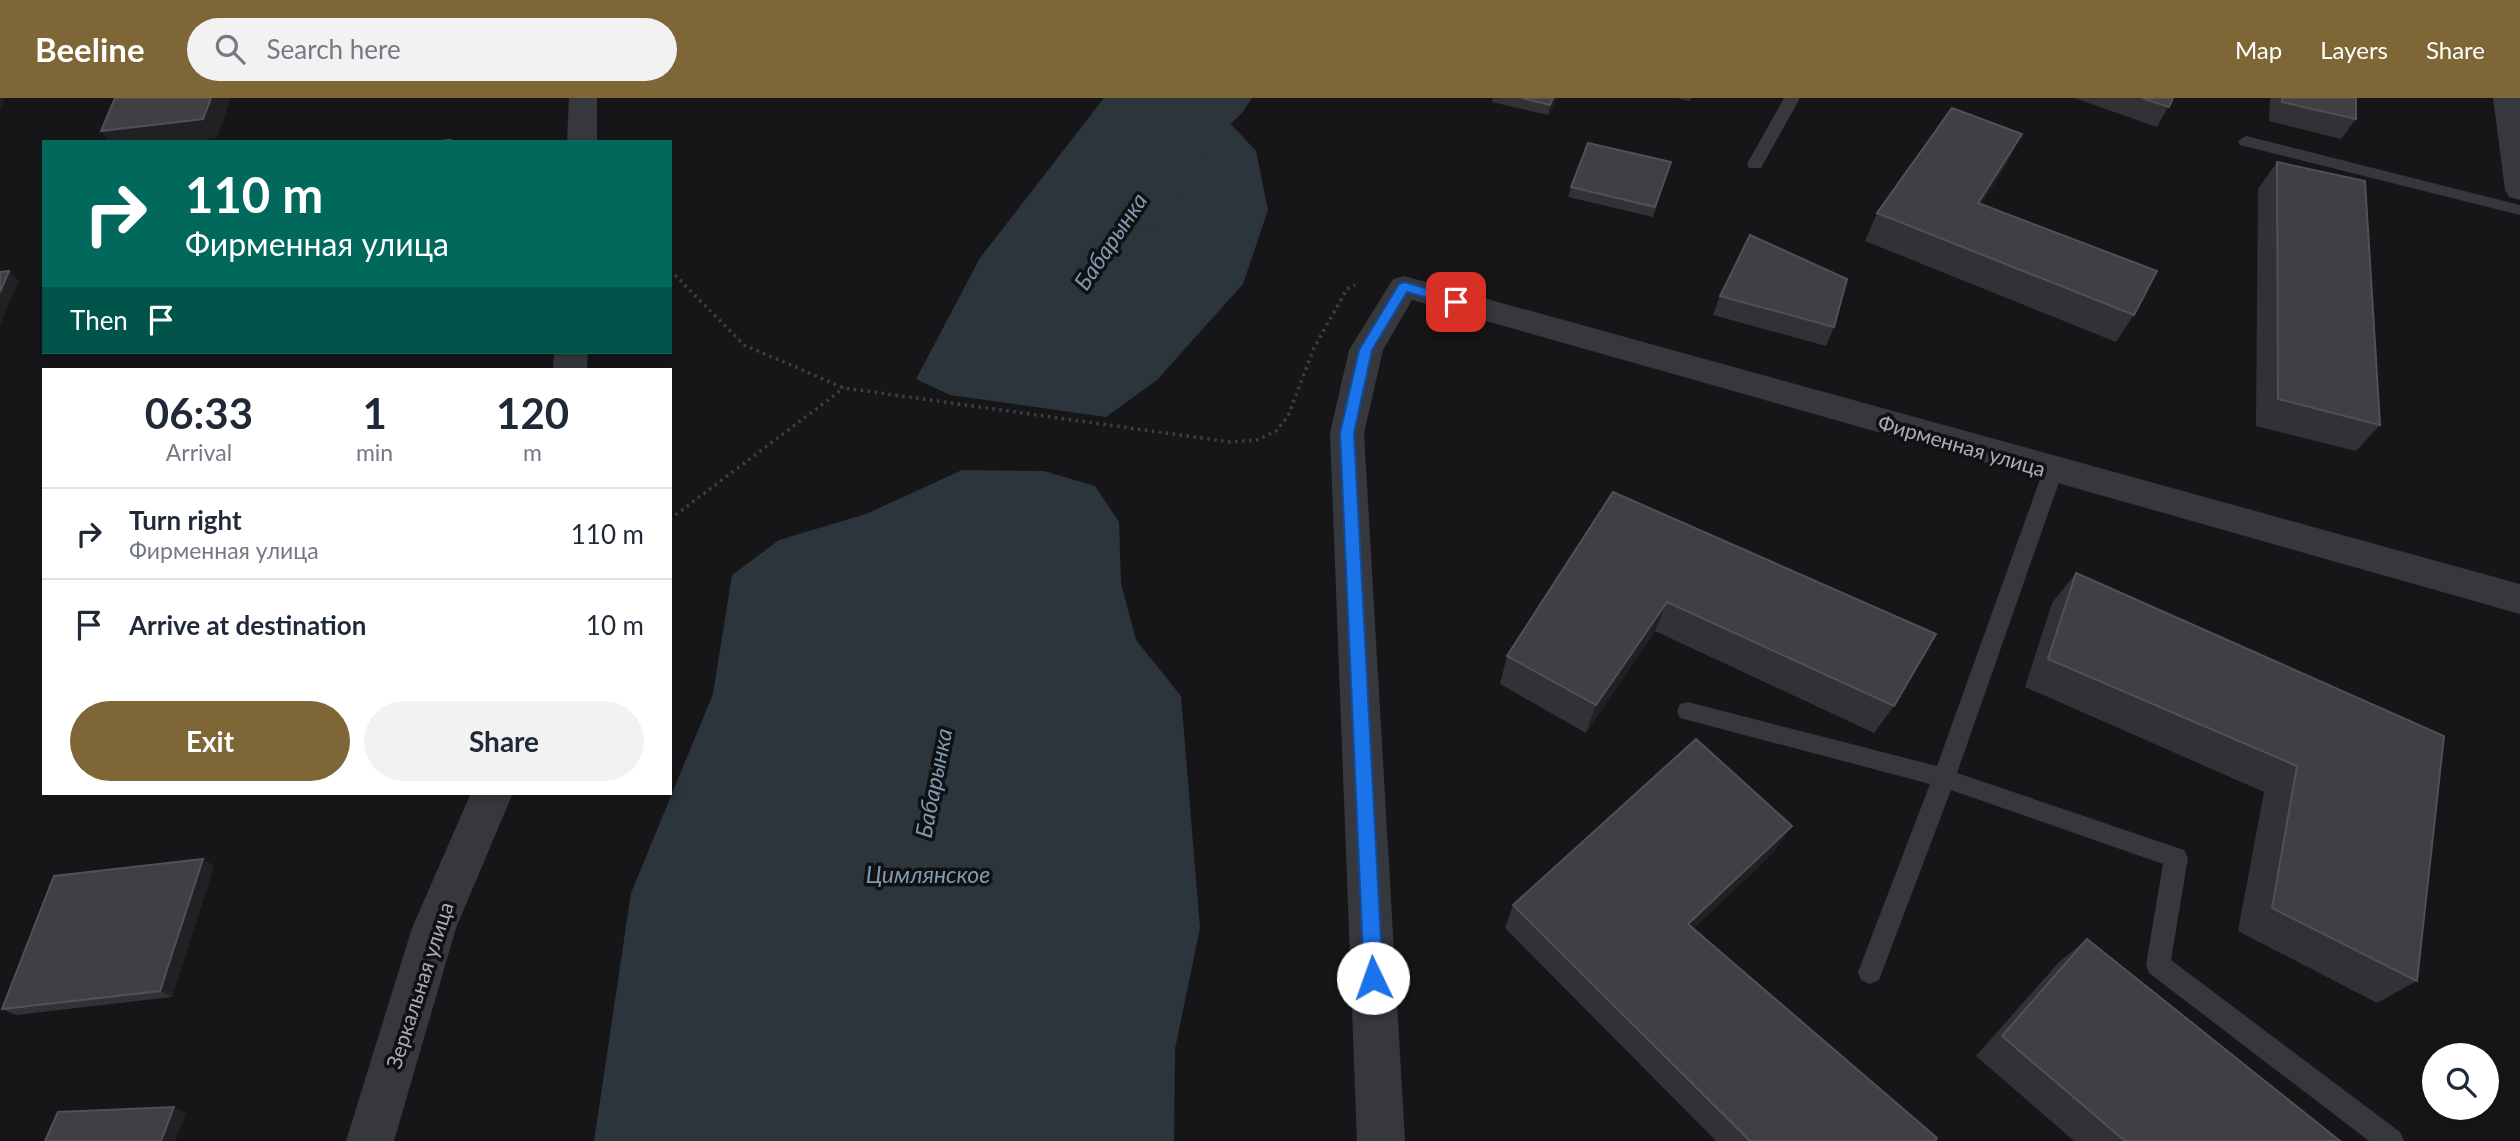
<!DOCTYPE html>
<meta charset="utf-8">
<style>
body{margin:0;font-family:Lato,sans-serif;background:#f2f2f3;color:#1f2937;height:100vh;display:flex;flex-direction:column;font-size:26px;white-space:nowrap}
*{box-sizing:border-box;margin:0}
p{font-size:23px;color:#747a83}
.icon{flex:none;width:38px;height:38px;fill:none;stroke:currentColor;stroke-width:2;stroke-linecap:round;stroke-linejoin:round}
.map{position:relative;flex:1;overflow:hidden}
.details{position:absolute;left:42px;top:270px;width:630px;height:427px;display:flex;flex-direction:column;background:#fff;border-radius:0px;box-shadow:0 4px 10px #0003}
.details>*{flex:none}
.hud{position:absolute;left:42px;top:42px;width:630px;height:214px;border-radius:0px;box-shadow:0 4px 10px #0003;background:#00695c;color:#fff;overflow:hidden}
.buttons{position:absolute;left:2422px;top:945px;display:grid;gap:14px}
.buttons a{display:grid;place-items:center;width:77px;height:77px;border-radius:50%;background:#fff;box-shadow:0 4px 10px #0003;font-size:35px}
.pin{position:absolute;display:grid;place-items:center;width:60px;height:60px;color:#fff;margin:-30px;border-radius:14px;box-shadow:0 4px 10px #0006}
.me{position:absolute;width:77px;margin:-38px;rotate:357deg;stroke-linejoin:round;filter:drop-shadow(0 0 5px #0008)}
.turn{display:flex;align-items:center;gap:24px;height:147px;padding:0 28px;font-size:32px}
.turn .icon{width:91px;height:91px;stroke-width:2.5}
.turn b{display:block;font-size:49px;line-height:60px}
.then{display:flex;align-items:center;height:66px;padding:0 28px;background:#0003;gap:14px;font-size:26px}
.eta{display:flex;justify-content:space-evenly;align-items:center;height:119px;text-align:center}
.eta b{font-size:42px;font-weight:700;line-height:49px}
.cta{display:flex;gap:14px;margin-top:auto;padding:14px 28px}
.cta a{flex:1;height:80px;border-radius:42px;background:#7e6636;color:#fff;font-size:28px;font-weight:700;line-height:80px;text-align:center}
.cta a+a{background:#f2f2f3;color:#1f2937}
ul{padding:0;list-style:none}
li{display:flex;align-items:center;gap:21px;height:91px;padding:0 28px;border-top:2px solid #e0e1e3}
li div{flex:1}
li b{display:block;font-size:26px}
li em{font-style:normal}
header{display:flex;align-items:center;gap:42px;box-sizing:border-box;height:98px;padding:0 35px;background:#7e6636;color:#fff}
header strong{font-size:33px}
nav{display:flex;gap:38px;margin-inline-start:auto;font-size:24px}
.search{width:490px;height:63px;background:#f2f2f3;display:flex;align-items:center;gap:18px;box-sizing:border-box;padding:0 24px;border-radius:38px;color:#747a83;font-size:26px}
.map>svg:first-child{display:block}
.water{fill:#2c353c}
.lines{fill:none;stroke-linecap:round;stroke-linejoin:round}
.river{fill:#2c353c;fill-rule:evenodd}
.path{stroke:#3d3f44;stroke-width:3.5;stroke-dasharray:2.5 4.5;stroke-linecap:butt}
.service{fill:#37383d;fill-rule:evenodd}
.minor{fill:#37383d;fill-rule:evenodd}
.wall{fill:#323236}
.shaded-wall{fill:#212124}
.building{fill:#3f3f44;stroke:#4f5156;stroke-width:2}
.route{fill:#1a73e8;stroke:#114b97;stroke-width:2}
.labels{text-anchor:middle;dominant-baseline:central;stroke-width:7;stroke-linejoin:round;paint-order:stroke}
.street-label{font-size:21px;fill:#a8adb8;stroke:#111113}
.water-label{font-size:23px;font-style:italic;fill:#7f9bb3;stroke:#111113}
</style>
<header>
<strong>Beeline</strong>
<div class="search"><svg class="icon" aria-label="search" viewBox="0 0 24 24"><circle cx="10" cy="10" r="6"/><path d="M15 15l6 6"/></svg>Search here</div>
<nav><a>Map</a><a>Layers</a><a>Share</a></nav>
</header>
<div class="map">
<svg width="2520" height="1043" viewBox="0 0 2520 1043">
<rect width="100%" height="100%" fill="#161618"/>
<path class="water" d="M 1104,0 L 1178,0 L 1213,7 L 1256,53 L 1268,112 L 1243,186 L 1157,282 L 1106,319 L 950,297 L 916,281 L 980,160 Z
M 962,372 L 1044,373 L 1095,388 L 1119,424 L 1121,485 L 1136,542 L 1181,598 L 1200,830 L 1175,951 L 1174,1043 L 594,1043 L 631,795 L 713,596 L 732,477 L 779,442 L 866,416 Z"/>
<g class="lines">
<path class="river" d="M 1175,0 L 1252,0 L 1242,15 L 1216,40 L 1160,127 L 1133,135 L 1106,127 L 1095,110 L 1165,9 Z"/>
<path class="path" d="M 670,172 L 744,247 L 844,290 L 1230,344 L 1257,342 L 1276,333 L 1288,318 L 1314,250 L 1347,191 L 1355,187
M 670,421 L 844,290"/>
<path class="service" d="M 1784,0 L 1800,0 L 1761,70 L 1749,70 L 1747,66 Z
M 2246,38 L 2520,107 L 2520,117 L 2240,47 L 2238,43 Z
M 2053,366 L 2063,373 L 1957,675 L 2184,752 L 2188,760 L 2171,862 L 2400,1034 L 2404,1043 L 2369,1043 L 2149,875 L 2146,867 L 2163,766 L 1951,692 L 1879,882 L 1870,886 L 1861,882 L 1858,874 L 1930,686 L 1680,620 L 1677,613 L 1680,606 L 1688,604 L 1937,668 L 2043,373 Z"/>
<path class="minor" d="M 569,0 L 597,0 L 597,44 L 567,44 Z
M 2493,0 L 2520,0 L 2520,102 L 2509,99 L 2505,92 Z
M 1404,178 L 2520,486 L 2520,516 L 1412,202 L 1383,252 L 1364,335 L 1405,1043 L 1357,1043 L 1330,335 L 1349,252 L 1393,181 Z
M 554,254 L 588,254 L 587,271 L 553,271 Z
M 471,695 L 513,695 L 456,830 L 394,1043 L 346,1043 L 412,830 Z"/>
</g>
<path class="wall" d="M 1493,0 L 1557,0 L 1548,17 L 1492,4 Z
M 1677,0 L 1691,0 L 1689,3 Z
M 2074,0 L 2173,0 L 2157,29 Z
M 2270,0 L 2356,0 L 2356,21 L 2341,41 L 2269,23 Z
M 1671,64 L 1653,119 L 1568,99 L 1571,89 Z
M 2008,64 L 1981,106 L 2134,217 L 2116,244 L 1865,143 L 1877,115 Z
M 2277,64 L 2380,327 L 2356,353 L 2256,328 L 2258,91 Z
M 1720,198 L 1834,229 L 1826,248 L 1713,217 Z
M 1613,394 L 1894,608 L 1874,635 L 1655,533 L 1586,635 L 1500,586 L 1507,558 Z
M 2076,475 L 2444,638 L 2417,883 L 2377,905 L 2238,833 L 2264,694 L 2025,589 L 2052,505 Z
M 1775,753 L 1694,830 L 1935,1043 L 1716,1043 L 1505,830 L 1513,807 Z
M 203,761 L 214,768 L 172,899 L 16,917 L 2,911 Z
M 2087,841 L 2340,1043 L 2074,1043 L 1976,958 L 2059,864 Z"/>
<path class="shaded-wall" d="M 0,0 L 5,0 L 0,11 Z
M 211,0 L 231,0 L 217,40 L 188,44 L 109,44 L 101,33 Z
M 1553,0 L 1557,0 L 1548,17 L 1550,7 Z
M 2022,36 L 2008,64 L 1964,132 L 1978,105 Z
M 9,173 L 19,183 L 0,227 L 0,194 Z
M 1667,504 L 1655,533 L 1586,635 L 1596,607 Z
M 1792,728 L 1775,753 L 1674,849 L 1688,826 Z
M 203,761 L 214,768 L 172,899 L 160,893 Z
M 174,1009 L 186,1015 L 175,1043 L 161,1043 Z"/>
<path class="building" d="M 115,0 L 211,0 L 203,21 L 101,33 Z
M 1522,0 L 1553,0 L 1550,7 Z
M 2142,0 L 2173,0 L 2169,9 Z
M 2282,0 L 2356,0 L 2356,21 L 2282,4 Z
M 1952,10 L 2022,36 L 1978,105 L 2157,173 L 2134,217 L 1877,115 Z
M 450,42 L 449,44 L 432,44 Z
M 1588,45 L 1671,64 L 1655,109 L 1571,89 Z
M 2277,64 L 2365,83 L 2380,327 L 2278,301 Z
M 1750,137 L 1847,181 L 1834,229 L 1720,198 Z
M 9,173 L 0,194 L 0,174 Z
M 1613,394 L 1936,536 L 1894,608 L 1667,504 L 1596,607 L 1507,558 Z
M 2076,475 L 2444,638 L 2417,883 L 2272,810 L 2297,668 L 2048,561 Z
M 1696,641 L 1792,728 L 1688,826 L 1937,1040 L 1935,1043 L 1750,1043 L 1513,807 Z
M 203,761 L 160,893 L 2,911 L 54,778 Z
M 2087,841 L 2340,1043 L 2125,1043 L 2002,938 Z
M 174,1009 L 161,1043 L 45,1043 L 58,1014 Z"/>
<path class="route" d="M 1404,184 L 1461,200 L 1463,204 L 1456,208 L 1407,194 L 1372,252 L 1354,335 L 1383,880 L 1380,886 L 1373,889 L 1367,886 L 1364,880 L 1340,335 L 1359,252 L 1399,186 Z"/>
<g class="labels">
<g class="street-label">
<text transform="translate(1962 347) rotate(16)">Фирменная улица</text>
<text transform="translate(419 887) rotate(-72)">Зеркальная улица</text>
</g>
<g class="water-label">
<text transform="translate(1110 143) rotate(-56)">Бабарынка</text>
<text transform="translate(933 685) rotate(-79)">Бабарынка</text>
<text x="928" y="776">Цимлянское</text>
</g>
</g>
</svg>
<div class="buttons">
<a><svg class="icon" aria-label="search" viewBox="0 0 24 24"><circle cx="10" cy="10" r="6"/><path d="M15 15l6 6"/></svg></a>
</div>
<div class="pin" style="left:1456px;top:204px;background:#d93025"><svg class="icon" aria-label="arrive" viewBox="0 0 24 24"><path d="M6 21V4h12l-3 4 3 4H6"/></svg></div>
<svg class="me" style="left:1373px;top:880px" viewBox="-20 -20 40 40"><circle r="19" fill="#fff"/><path d="M0-13L10 11 0 6-10 11z" fill="#1a73e8"/></svg>
<div class="hud">
<div class="turn"><svg class="icon" aria-label="right" viewBox="0 0 24 24"><path d="M7 20v-9h11M14 6l5 5-5 5"/></svg><div><b>110 m</b>Фирменная улица</div></div>
<div class="then">Then<svg class="icon" aria-label="arrive" viewBox="0 0 24 24"><path d="M6 21V4h12l-3 4 3 4H6"/></svg></div>
</div>
<section class="details">
<div class="eta">
<div><b>06:33</b><p>Arrival</p></div>
<div><b>1</b><p>min</p></div>
<div><b>120</b><p>m</p></div>
</div>
<ul>
<li><svg class="icon" aria-label="right" viewBox="0 0 24 24"><path d="M7 20v-9h11M14 6l5 5-5 5"/></svg><div><b>Turn right</b><p>Фирменная улица</p></div><em>110 m</em></li>
<li><svg class="icon" aria-label="arrive" viewBox="0 0 24 24"><path d="M6 21V4h12l-3 4 3 4H6"/></svg><div><b>Arrive at destination</b></div><em>10 m</em></li>
</ul>
<div class="cta"><a>Exit</a><a>Share</a></div>
</section>
</div>
